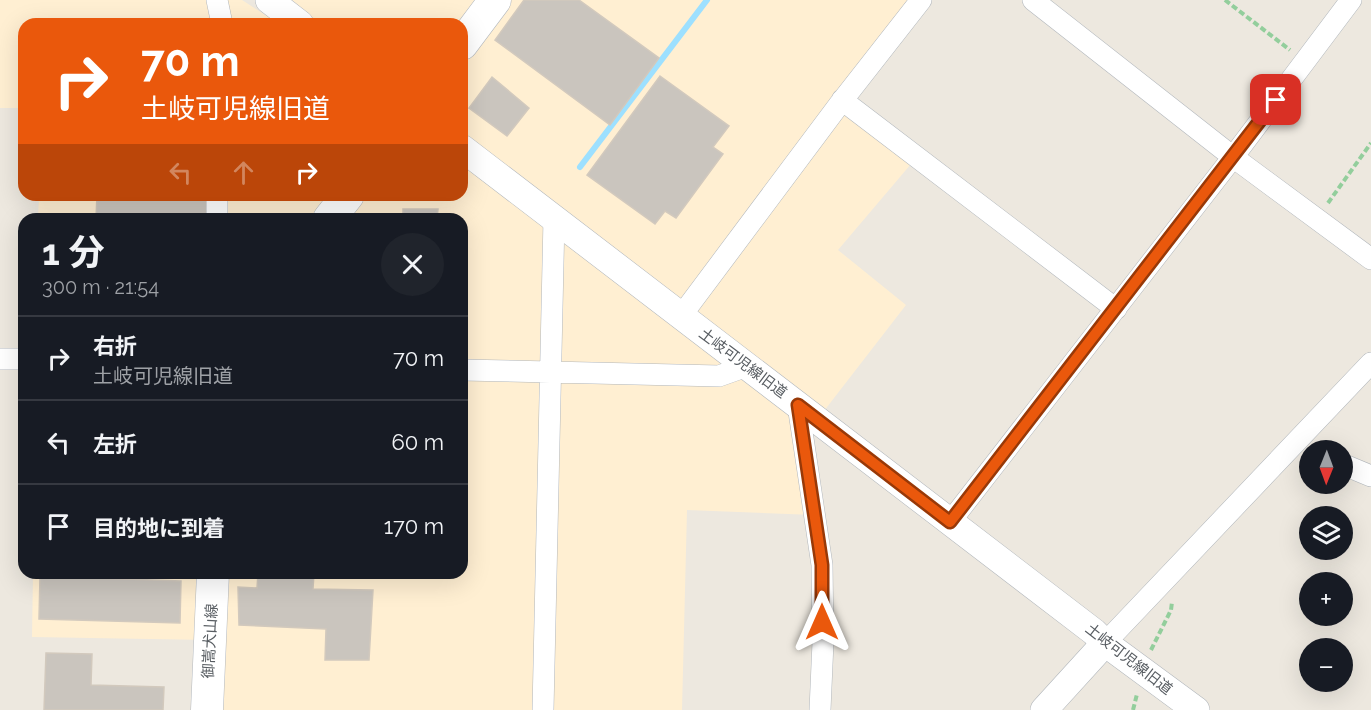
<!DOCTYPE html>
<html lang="ja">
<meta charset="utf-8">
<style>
body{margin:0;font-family:Raleway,"Noto Sans JP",sans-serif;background:#20242c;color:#f1f3f6;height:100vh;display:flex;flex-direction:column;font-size:22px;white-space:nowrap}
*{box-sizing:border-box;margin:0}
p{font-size:20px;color:#9ea1a6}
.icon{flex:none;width:33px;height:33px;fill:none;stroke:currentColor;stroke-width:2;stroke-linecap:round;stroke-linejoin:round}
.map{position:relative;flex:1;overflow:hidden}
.side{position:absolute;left:18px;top:213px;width:450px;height:366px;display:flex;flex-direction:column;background:#171b24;border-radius:18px;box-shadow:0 6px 24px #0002}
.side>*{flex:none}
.top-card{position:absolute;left:18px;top:18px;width:450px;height:183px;border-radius:18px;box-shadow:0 6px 24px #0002;background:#ea580c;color:#fff;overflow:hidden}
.needle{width:39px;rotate:181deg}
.controls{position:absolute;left:1299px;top:440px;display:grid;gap:12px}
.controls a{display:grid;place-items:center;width:54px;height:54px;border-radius:50%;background:#171b24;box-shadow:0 6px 24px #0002;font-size:30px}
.pin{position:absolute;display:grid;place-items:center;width:51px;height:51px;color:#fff;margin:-26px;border-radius:12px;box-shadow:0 3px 9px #0006}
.me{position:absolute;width:66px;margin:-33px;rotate:0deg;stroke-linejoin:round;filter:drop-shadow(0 0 4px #0008)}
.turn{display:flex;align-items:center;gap:21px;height:126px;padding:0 24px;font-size:27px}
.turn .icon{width:78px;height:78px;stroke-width:2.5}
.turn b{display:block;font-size:42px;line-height:51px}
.lanes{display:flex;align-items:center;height:57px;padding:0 24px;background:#0003;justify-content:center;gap:30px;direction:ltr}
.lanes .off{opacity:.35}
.round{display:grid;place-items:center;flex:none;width:63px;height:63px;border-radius:32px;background:#20242c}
.summary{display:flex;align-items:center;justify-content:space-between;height:102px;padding:0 24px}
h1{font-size:36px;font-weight:700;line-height:45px}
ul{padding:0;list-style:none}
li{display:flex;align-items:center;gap:18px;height:84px;padding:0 24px;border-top:2px solid #363941}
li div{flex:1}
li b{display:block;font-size:22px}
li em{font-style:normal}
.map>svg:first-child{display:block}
.commercial{fill:#ffefd2}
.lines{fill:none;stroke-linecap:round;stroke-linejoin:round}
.stream{stroke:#9de0ff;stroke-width:6}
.building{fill:#cac5be;stroke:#d2c9bd;stroke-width:1.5}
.minor-casing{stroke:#b2b7bc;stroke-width:22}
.tertiary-casing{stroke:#b2b7bc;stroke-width:28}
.secondary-casing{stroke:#b3b8be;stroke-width:33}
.path{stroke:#93ce9c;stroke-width:4;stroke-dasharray:6 3;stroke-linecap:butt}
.minor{stroke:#fff;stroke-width:21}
.tertiary{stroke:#fff;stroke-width:27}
.secondary{stroke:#fff;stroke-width:32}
.route-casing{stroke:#983908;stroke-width:15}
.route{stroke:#ea580c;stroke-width:10}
.labels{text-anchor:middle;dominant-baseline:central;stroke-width:6;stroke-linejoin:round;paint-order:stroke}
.street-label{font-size:15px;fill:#585d62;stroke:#fff}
</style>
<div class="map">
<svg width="1371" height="710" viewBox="0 0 1371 710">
<rect width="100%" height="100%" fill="#ede8df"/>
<path class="commercial" d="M 0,0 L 242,0 L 279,24 L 24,24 L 24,108 L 0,108 Z
M 292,0 L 921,0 L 838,106 L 911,164 L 838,250 L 906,305 L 817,420 L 799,406 L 814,515 L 687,510 L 682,710 L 204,710 L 209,640 L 32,637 L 33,573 L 462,573 L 462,219 L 38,219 L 39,195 L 462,195 L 462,24 L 321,24 Z"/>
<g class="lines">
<path class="stream" d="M 580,167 L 707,0"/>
</g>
<path class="building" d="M 524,0 L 579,0 L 659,58 L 610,125 L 495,40 Z
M 660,76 L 729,126 L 713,147 L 723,154 L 676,218 L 665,211 L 655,224 L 587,175 Z
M 492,77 L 529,108 L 507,136 L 469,108 Z
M 97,195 L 211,195 L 211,219 L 96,219 Z
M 403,209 L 438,209 L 437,219 L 403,219 Z
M 258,573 L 314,573 L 313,589 L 373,590 L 369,660 L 325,660 L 326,629 L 239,625 L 238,587 L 257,588 Z
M 40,576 L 181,581 L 180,623 L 39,619 Z
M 46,653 L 92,654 L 91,685 L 164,687 L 163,710 L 44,710 Z"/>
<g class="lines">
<defs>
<path id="minor" d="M 217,0 L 222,24
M 1033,0 L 1233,157 L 1371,259
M 842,100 L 1116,309
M 217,219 L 217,195
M 681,316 L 838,106 L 921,0
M 0,359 L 24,359
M 462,370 L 719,376 L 747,366
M 798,405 L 822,565 L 823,642 L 820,710
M 1342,464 L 1371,476
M 950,522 L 1233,157 L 1351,0
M 1105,643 L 1371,363
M 543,710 L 554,219"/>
<path id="tertiary" d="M 269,0 L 300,24
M 462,148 L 1094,632 L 1105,643 L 1196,710
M 1044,710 L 1105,643"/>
<path id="secondary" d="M 462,44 L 495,0
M 329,219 L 348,195
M 207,710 L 213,573"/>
</defs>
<use href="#minor" class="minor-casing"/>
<use href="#tertiary" class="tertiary-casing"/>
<use href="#secondary" class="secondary-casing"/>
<path class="path" d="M 1225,0 L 1290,50
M 1328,203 L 1371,143
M 1151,650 L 1171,610 L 1172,602
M 1133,710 L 1137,694"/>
<use href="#minor" class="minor"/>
<use href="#tertiary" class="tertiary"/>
<use href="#secondary" class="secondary"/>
</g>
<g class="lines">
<defs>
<path id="route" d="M 822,622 L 822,565 L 798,405 L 950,522 L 1276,100"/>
</defs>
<use href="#route" class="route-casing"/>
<use href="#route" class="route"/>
</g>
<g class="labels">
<g class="street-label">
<text transform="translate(743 363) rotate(37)">土岐可児線旧道</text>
<text transform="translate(210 641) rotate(-87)">御嵩犬山線</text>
<text transform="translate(1129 659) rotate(38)">土岐可児線旧道</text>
</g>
</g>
</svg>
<div class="controls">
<a><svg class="needle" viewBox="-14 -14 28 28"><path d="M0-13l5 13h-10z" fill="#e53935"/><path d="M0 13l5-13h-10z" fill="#9ea1a6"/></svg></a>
<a><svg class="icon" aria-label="layers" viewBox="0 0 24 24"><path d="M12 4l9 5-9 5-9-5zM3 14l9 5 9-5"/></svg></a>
<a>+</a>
<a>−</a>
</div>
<div class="pin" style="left:1276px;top:100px;background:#d93025"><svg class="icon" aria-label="arrive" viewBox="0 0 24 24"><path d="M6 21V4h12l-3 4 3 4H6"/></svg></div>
<svg class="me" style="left:822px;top:622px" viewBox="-20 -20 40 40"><path d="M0-17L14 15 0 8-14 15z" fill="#ea580c" stroke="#fff" stroke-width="4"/></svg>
<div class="top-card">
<div class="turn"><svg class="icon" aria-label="right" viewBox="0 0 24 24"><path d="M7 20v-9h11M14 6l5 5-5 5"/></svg><div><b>70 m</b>土岐可児線旧道</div></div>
<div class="lanes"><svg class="icon off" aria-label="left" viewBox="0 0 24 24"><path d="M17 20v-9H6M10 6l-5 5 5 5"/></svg><svg class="icon off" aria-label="ahead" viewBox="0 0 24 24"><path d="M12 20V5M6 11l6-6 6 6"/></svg><svg class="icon" aria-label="right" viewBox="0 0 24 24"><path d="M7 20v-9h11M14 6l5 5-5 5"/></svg></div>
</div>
<section class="side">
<div class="summary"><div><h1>1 分</h1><p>300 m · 21:54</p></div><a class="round"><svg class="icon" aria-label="close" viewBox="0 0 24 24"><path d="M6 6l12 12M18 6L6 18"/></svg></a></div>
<ul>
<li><svg class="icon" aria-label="right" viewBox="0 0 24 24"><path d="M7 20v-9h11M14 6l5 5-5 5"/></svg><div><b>右折</b><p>土岐可児線旧道</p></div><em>70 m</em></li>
<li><svg class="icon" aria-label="left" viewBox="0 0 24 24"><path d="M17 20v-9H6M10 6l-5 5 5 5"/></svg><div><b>左折</b></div><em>60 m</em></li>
<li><svg class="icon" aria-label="arrive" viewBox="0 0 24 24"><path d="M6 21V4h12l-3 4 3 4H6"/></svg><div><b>目的地に到着</b></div><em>170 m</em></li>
</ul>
</section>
</div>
